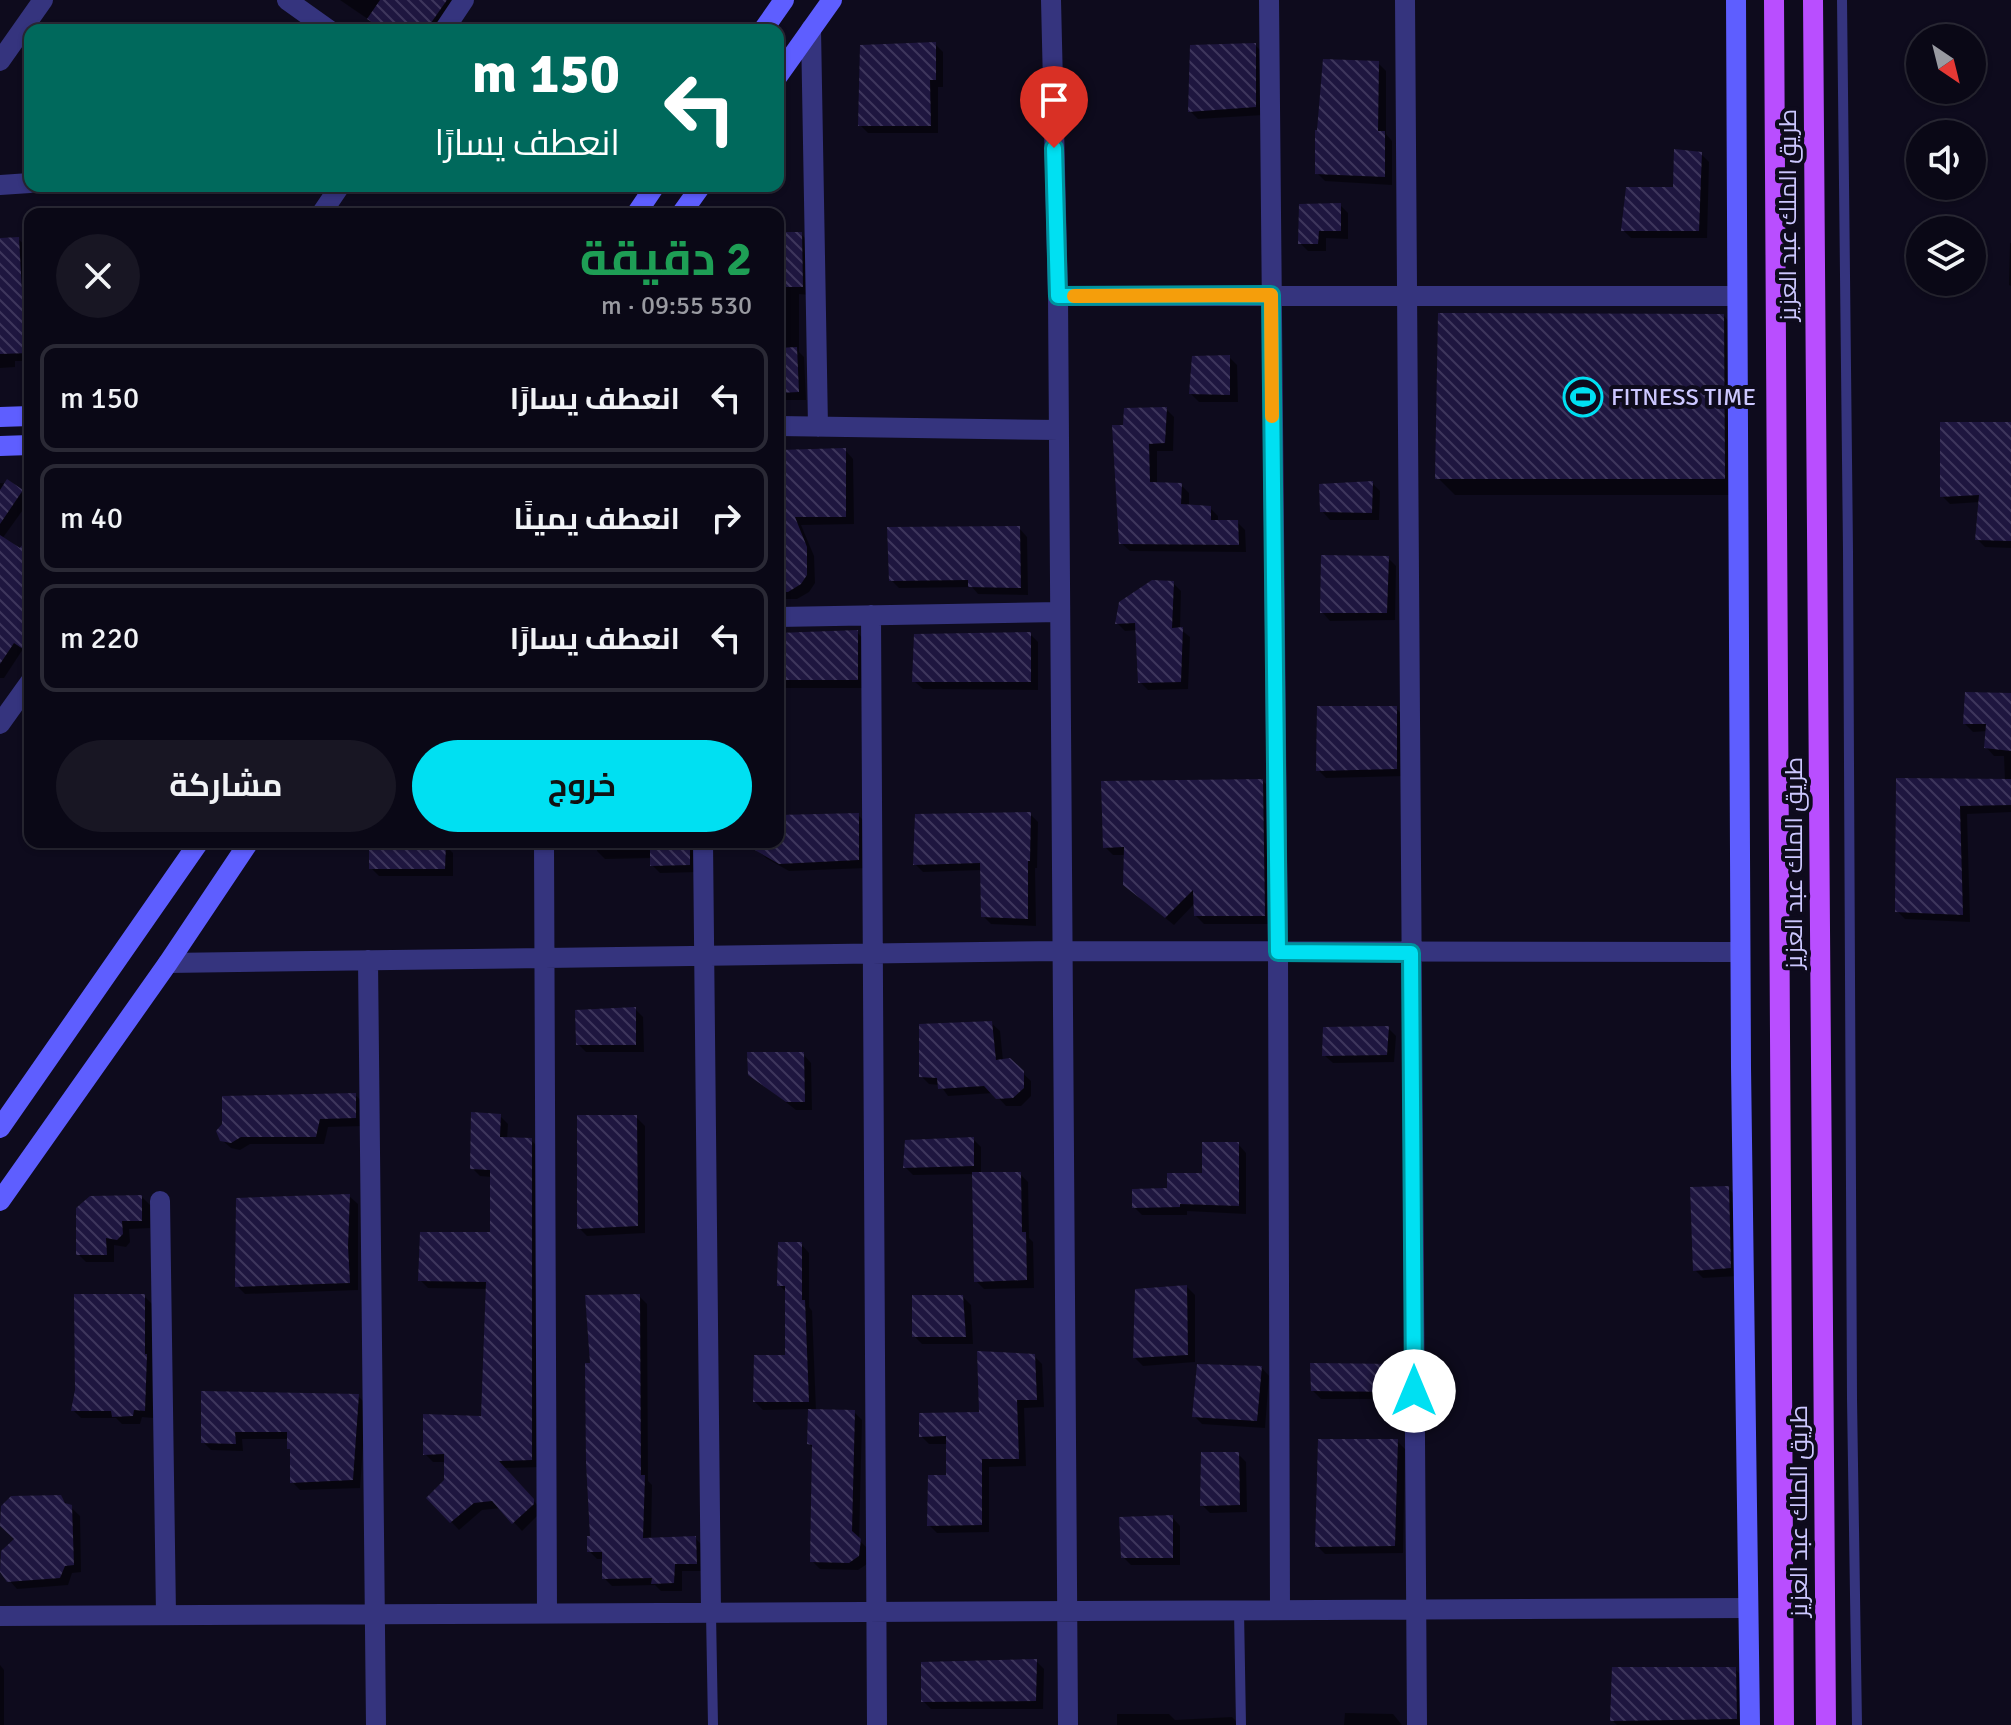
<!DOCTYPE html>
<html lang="ar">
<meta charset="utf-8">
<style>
body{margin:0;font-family:Signika,Cairo,sans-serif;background:#181623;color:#f1f3f6;direction:rtl;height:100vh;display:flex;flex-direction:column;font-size:30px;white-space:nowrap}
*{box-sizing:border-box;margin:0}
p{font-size:26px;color:#999aa1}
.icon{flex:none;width:44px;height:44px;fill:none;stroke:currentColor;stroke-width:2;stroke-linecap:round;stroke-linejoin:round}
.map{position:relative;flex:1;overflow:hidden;direction:ltr}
.panel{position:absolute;left:24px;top:208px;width:760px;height:640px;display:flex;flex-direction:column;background:#0a0816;border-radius:16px;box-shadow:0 2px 6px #0004,0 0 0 2px #2a2935;direction:rtl}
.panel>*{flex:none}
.hud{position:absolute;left:24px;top:24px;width:760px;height:168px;border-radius:16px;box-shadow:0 2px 6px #0004,0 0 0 2px #2a2935;direction:rtl;background:#00695c;color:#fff;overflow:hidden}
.needle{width:52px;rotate:145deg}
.controls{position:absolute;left:1906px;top:24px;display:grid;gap:16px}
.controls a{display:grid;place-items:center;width:80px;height:80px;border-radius:50%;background:#0a0816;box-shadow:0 2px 6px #0004,0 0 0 2px #2a2935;font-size:40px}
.pin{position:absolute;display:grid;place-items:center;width:68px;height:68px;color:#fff;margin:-82px -34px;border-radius:50% 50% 50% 0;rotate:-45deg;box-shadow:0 0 8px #0007}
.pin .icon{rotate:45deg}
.me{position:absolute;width:88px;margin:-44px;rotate:0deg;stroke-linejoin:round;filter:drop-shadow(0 0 6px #0008)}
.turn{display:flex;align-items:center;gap:28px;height:168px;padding:0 32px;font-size:36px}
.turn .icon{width:104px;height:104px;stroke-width:2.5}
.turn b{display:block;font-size:56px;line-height:68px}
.round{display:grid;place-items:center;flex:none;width:84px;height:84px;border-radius:42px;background:#181623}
.headline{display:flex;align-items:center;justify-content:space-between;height:136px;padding:0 32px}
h1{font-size:48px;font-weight:700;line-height:60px;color:#1e9e55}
.action{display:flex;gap:16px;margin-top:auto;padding:16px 32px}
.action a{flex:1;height:92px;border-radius:48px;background:#00e0f2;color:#111;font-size:32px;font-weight:700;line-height:92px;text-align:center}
.action a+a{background:#181623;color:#f1f3f6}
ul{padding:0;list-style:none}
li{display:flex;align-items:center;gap:24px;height:108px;margin:0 16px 12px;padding:0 16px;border:4px solid #2a2935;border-radius:16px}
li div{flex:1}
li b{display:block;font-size:30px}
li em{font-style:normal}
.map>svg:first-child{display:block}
.shadow{fill:#0007}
.building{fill:url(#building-back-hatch)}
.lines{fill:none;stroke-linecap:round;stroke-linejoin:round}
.lane{stroke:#35347e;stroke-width:10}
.street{stroke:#35347e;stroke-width:20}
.secondary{stroke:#5e5eff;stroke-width:20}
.primary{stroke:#b94eff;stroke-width:20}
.route-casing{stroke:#00929d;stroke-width:20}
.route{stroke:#00e0f2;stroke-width:14}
.slow{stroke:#f59e0b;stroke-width:14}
.labels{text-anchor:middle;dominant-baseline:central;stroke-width:8;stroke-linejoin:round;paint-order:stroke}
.street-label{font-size:24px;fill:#ccc7ff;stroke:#0e0b1d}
.poi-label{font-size:24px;fill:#ccc7ff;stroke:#0e0b1d;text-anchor:start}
</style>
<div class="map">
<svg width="2011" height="1725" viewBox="0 0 2011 1725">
<defs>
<pattern id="building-back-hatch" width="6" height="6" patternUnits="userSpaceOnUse" patternTransform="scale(2)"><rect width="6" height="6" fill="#1e163f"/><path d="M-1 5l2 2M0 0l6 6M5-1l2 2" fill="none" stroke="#3e365c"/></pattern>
</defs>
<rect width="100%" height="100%" fill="#0e0b1d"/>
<path class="shadow" d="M 340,0 L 459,0 L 438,30 L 384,30 Z
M 935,44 L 943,52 L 943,87 L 938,87 L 938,133 L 868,133 L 860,125 Z
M 1255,45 L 1263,53 L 1263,115 L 1198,119 L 1190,111 Z
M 1378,63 L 1386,71 L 1386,134 L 1392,141 L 1392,185 L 1325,181 L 1317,173 Z
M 1701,154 L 1709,162 L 1707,238 L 1631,238 L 1623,230 L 1675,189 Z
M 1340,205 L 1348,213 L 1348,239 L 1326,238 L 1326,251 L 1308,251 L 1300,243 Z
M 778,234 L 801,234 L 809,242 L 810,295 L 799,294 L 799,352 L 804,357 L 806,400 L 778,400 Z
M 18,239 L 27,247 L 29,290 L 0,290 L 0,240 Z
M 2010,243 L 2011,243 L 2011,286 L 2009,285 Z
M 0,314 L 30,314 L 30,361 L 15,361 L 15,367 L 0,368 Z
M 1724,316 L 1741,334 L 1742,495 L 1455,495 L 1438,478 Z
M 1229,357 L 1237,365 L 1238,402 L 1199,402 L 1191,394 Z
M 1166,409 L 1174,417 L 1173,451 L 1157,451 L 1157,484 L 1181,485 L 1189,493 L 1189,507 L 1210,508 L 1218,516 L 1218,522 L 1237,522 L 1245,530 L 1246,552 L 1130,551 L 1121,543 L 1125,426 Z
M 2011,424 L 2011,548 L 1985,547 L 1977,539 L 1980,502 L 1950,504 L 1942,496 Z
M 845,450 L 853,459 L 854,524 L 801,525 L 814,556 L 815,583 L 809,592 L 797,599 L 784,599 L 778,596 L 778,452 Z
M 0,483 L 10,484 L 30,500 L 2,539 L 20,551 L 30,538 L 30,654 L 23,649 L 4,678 L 0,678 Z
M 1372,483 L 1380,491 L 1379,520 L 1330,520 L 1322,511 Z
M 1019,528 L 1027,537 L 1028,595 L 978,594 L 972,587 L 899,588 L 891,580 Z
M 1388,558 L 1396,566 L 1395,620 L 1330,621 L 1322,612 Z
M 1173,583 L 1181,591 L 1180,629 L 1190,637 L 1188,689 L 1148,690 L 1140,682 L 1137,630 L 1125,631 L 1117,623 Z
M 857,632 L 865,641 L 866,688 L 778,688 L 778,634 Z
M 1030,634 L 1038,642 L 1038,690 L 923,689 L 914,681 Z
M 2011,695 L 2011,812 L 1967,814 L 1970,922 L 1905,919 L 1897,911 L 1898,780 L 2005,781 L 2004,756 L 1994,756 L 1986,747 L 1987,731 L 1973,732 L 1965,724 Z
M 1396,708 L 1404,717 L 1405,776 L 1326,778 L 1318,770 Z
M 1263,781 L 1271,789 L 1272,924 L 1204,924 L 1196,916 L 1195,903 L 1174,925 L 1134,893 L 1126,855 L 1113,855 L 1105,847 Z
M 1030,814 L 1038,822 L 1037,868 L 1035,868 L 1036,926 L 991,924 L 983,916 L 982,870 L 923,872 L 915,864 Z
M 858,815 L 866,823 L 867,868 L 789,871 L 766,858 L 758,850 L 757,842 L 778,842 L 778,816 Z
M 597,842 L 696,842 L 698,872 L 660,873 L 652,865 L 652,858 L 605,859 L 597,851 Z
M 445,845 L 453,853 L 453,876 L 379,876 L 371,868 Z
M 635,1009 L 643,1017 L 644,1052 L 586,1052 L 578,1044 Z
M 991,1023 L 1000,1031 L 1003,1061 L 1009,1060 L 1031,1081 L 1031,1096 L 1021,1106 L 1006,1106 L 994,1093 L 948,1096 L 940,1085 L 929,1084 L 921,1076 Z
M 1388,1028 L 1396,1036 L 1394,1062 L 1333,1063 L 1324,1055 Z
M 803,1054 L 811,1063 L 812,1110 L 796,1110 L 750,1074 Z
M 355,1095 L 364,1103 L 363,1126 L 328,1127 L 324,1144 L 250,1144 L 240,1150 L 231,1148 L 222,1140 Z
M 500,1116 L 508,1124 L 507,1139 L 531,1140 L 539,1148 L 540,1467 L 504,1468 L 541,1509 L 541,1512 L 522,1531 L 501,1508 L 482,1510 L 459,1530 L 429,1498 L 446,1481 L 446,1462 L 433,1462 L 425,1454 L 483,1418 L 488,1289 L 428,1288 L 420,1280 L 492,1234 L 492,1177 L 480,1176 L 472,1168 Z
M 636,1117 L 645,1126 L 645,1233 L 587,1236 L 579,1228 Z
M 973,1139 L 981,1147 L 981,1174 L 1020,1174 L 1028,1182 L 1029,1238 L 1033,1242 L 1034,1288 L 984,1289 L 976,1281 L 974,1174 L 913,1175 L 905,1167 Z
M 1238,1144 L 1246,1153 L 1246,1214 L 1187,1211 L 1187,1215 L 1142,1215 L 1134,1207 L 1204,1175 Z
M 1728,1188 L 1736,1196 L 1738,1276 L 1703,1278 L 1695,1270 Z
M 349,1196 L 358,1204 L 358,1290 L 245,1294 L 237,1286 Z
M 142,1197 L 150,1205 L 150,1228 L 129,1229 L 130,1242 L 126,1247 L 114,1245 L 114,1262 L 86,1262 L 78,1254 Z
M 801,1244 L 809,1253 L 809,1307 L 812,1311 L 816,1411 L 854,1412 L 862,1420 L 859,1540 L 868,1549 L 867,1564 L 858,1570 L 820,1569 L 812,1561 L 814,1449 L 809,1444 L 810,1409 L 763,1410 L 755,1402 L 787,1357 L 787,1293 L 779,1285 Z
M 1187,1287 L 1195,1295 L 1195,1362 L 1143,1366 L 1135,1358 Z
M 144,1296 L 152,1304 L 153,1418 L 142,1417 L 140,1424 L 122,1424 L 116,1418 L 81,1418 L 73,1410 Z
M 639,1296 L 647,1304 L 648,1481 L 652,1485 L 651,1540 L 695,1538 L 703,1546 L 705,1571 L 682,1571 L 682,1591 L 661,1591 L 655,1585 L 612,1586 L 604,1578 L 604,1559 L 597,1559 L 589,1551 L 592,1538 L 592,1365 Z
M 963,1297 L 971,1305 L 973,1344 L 922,1344 L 914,1336 Z
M 1034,1356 L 1042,1364 L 1044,1407 L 1024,1408 L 1026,1466 L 989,1467 L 989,1532 L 937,1533 L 929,1525 L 948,1477 L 948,1444 L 929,1444 L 921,1436 L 981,1414 Z
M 1397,1366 L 1405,1374 L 1405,1399 L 1321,1399 L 1313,1391 Z
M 1261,1367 L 1269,1376 L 1265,1428 L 1202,1424 L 1194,1416 Z
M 203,1393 L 358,1396 L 366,1404 L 360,1488 L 300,1490 L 292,1482 L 292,1451 L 289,1439 L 242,1439 L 243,1451 L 211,1450 L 203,1442 Z
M 1397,1441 L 1405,1449 L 1403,1553 L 1325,1554 L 1317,1546 Z
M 1238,1454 L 1246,1462 L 1247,1512 L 1210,1513 L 1202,1505 Z
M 60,1497 L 80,1516 L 81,1572 L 72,1573 L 68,1585 L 17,1589 L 9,1580 L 16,1539 Z
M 1172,1517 L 1180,1526 L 1180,1565 L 1131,1565 L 1123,1557 Z
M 1036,1661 L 1044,1669 L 1043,1709 L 931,1709 L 923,1701 Z
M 0,1665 L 4,1670 L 4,1725 L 0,1725 Z
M 1735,1669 L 1744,1678 L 1744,1725 L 1617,1725 L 1612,1720 Z
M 1345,1713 L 1393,1714 L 1402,1725 L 1344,1725 Z
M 1117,1714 L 1169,1714 L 1175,1720 L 1232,1717 L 1240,1725 L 1117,1725 Z"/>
<path class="building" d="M 380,0 L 447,0 L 426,30 L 384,30 L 367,19 Z
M 936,42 L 936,80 L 930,80 L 931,126 L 858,126 L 860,45 Z
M 1256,43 L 1256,107 L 1188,112 L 1190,45 Z
M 1323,59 L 1379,61 L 1378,131 L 1385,131 L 1385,177 L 1315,174 L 1315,130 L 1317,130 Z
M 1674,149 L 1702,152 L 1699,231 L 1621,231 L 1626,187 L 1673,187 Z
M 1341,203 L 1341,231 L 1319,231 L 1318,244 L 1298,244 L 1299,204 Z
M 778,232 L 802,232 L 803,287 L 778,287 Z
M 19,237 L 23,309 L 30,308 L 30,353 L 0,354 L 0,238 Z
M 1438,313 L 1724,314 L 1725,479 L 1435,479 Z
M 797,347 L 799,392 L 778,393 L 778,348 Z
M 1230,355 L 1230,395 L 1189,394 L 1192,356 Z
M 1167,407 L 1165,443 L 1149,444 L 1150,482 L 1182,483 L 1181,504 L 1211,506 L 1211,520 L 1238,520 L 1239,545 L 1119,544 L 1112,425 L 1123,425 L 1124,408 Z
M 1940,422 L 2011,422 L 2011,541 L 1975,540 L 1979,495 L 1940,497 Z
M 846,448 L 846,517 L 795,517 L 807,547 L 807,575 L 801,584 L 788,592 L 778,592 L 778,450 Z
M 7,479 L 23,490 L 0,524 L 0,490 Z
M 1373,481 L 1372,513 L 1320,512 L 1319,484 Z
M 1020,526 L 1021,588 L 968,587 L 968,580 L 889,581 L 887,527 Z
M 0,535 L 20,548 L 30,535 L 30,639 L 23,649 L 14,643 L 0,664 Z
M 1321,555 L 1389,556 L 1387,613 L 1320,613 Z
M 1152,580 L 1174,581 L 1172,628 L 1183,627 L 1181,682 L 1138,683 L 1135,623 L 1115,624 L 1119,602 Z
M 858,630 L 858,680 L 778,680 L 778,633 Z
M 1031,632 L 1031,682 L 912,682 L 914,634 Z
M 1965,692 L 2011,693 L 2011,751 L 1984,748 L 1986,724 L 1963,724 Z
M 1317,706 L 1397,706 L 1397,769 L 1316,771 Z
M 1896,778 L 2011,779 L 2011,805 L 1960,806 L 1963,915 L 1895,912 Z
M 1263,779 L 1265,916 L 1194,916 L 1193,890 L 1165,918 L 1123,885 L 1124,847 L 1103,848 L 1101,781 Z
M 1031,812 L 1030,861 L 1028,861 L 1028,919 L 981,917 L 980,863 L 913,865 L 915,814 Z
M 859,813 L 859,860 L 779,864 L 741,842 L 778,842 L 778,815 Z
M 650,842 L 690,842 L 690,865 L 650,866 Z
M 369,843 L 446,843 L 445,869 L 369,869 Z
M 636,1007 L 636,1045 L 576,1045 L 575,1010 Z
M 992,1021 L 996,1060 L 1010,1058 L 1024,1071 L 1024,1088 L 1013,1098 L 996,1099 L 984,1086 L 938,1089 L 937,1078 L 919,1077 L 919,1024 Z
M 1389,1026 L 1387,1055 L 1322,1056 L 1323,1027 Z
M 747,1052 L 804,1052 L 805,1102 L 786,1102 L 748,1075 Z
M 356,1093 L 356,1118 L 320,1119 L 316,1137 L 241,1137 L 231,1143 L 220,1141 L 216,1131 L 222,1124 L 222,1096 Z
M 471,1112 L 501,1114 L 500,1137 L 532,1138 L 532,1460 L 499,1461 L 534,1499 L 534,1504 L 512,1524 L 492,1501 L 474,1503 L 450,1523 L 426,1498 L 444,1480 L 444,1454 L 423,1455 L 423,1414 L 481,1416 L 486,1282 L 418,1281 L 420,1232 L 490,1232 L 490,1170 L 470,1169 Z
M 577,1115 L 637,1115 L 638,1226 L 577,1229 Z
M 974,1137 L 974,1166 L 903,1168 L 905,1140 Z
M 1202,1142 L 1239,1142 L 1239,1206 L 1180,1204 L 1180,1207 L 1132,1208 L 1132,1189 L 1167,1188 L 1167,1173 L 1202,1173 Z
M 972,1172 L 1021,1172 L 1022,1232 L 1026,1232 L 1027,1280 L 974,1282 Z
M 1729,1186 L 1731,1268 L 1693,1271 L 1690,1187 Z
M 350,1194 L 348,1246 L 350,1283 L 235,1287 L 236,1198 Z
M 142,1195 L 142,1221 L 122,1221 L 123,1234 L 117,1240 L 106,1238 L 107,1255 L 76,1255 L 76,1208 L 90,1196 Z
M 778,1242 L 802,1242 L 802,1300 L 805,1300 L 809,1402 L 753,1402 L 754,1355 L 785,1355 L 785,1286 L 777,1286 Z
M 1187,1285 L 1188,1355 L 1133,1358 L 1135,1289 Z
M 74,1294 L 145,1294 L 145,1354 L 147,1354 L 145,1411 L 134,1410 L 133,1416 L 112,1417 L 111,1411 L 71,1411 L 75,1390 Z
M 640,1294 L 641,1475 L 645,1475 L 643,1538 L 696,1536 L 697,1564 L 675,1564 L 674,1583 L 651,1584 L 652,1578 L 602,1579 L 602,1552 L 587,1552 L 587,1536 L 590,1536 L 586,1463 L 585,1363 L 590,1363 L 585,1295 Z
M 912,1295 L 963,1295 L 966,1337 L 912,1337 Z
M 977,1351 L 1035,1354 L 1037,1400 L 1017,1400 L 1019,1459 L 982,1459 L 982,1525 L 927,1526 L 928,1475 L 946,1475 L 946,1436 L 919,1437 L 919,1413 L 979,1412 Z
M 1310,1363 L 1398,1364 L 1398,1392 L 1311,1391 Z
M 1197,1364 L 1262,1366 L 1257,1421 L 1192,1417 Z
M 201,1391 L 359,1394 L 353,1480 L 290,1483 L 290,1449 L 287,1449 L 287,1432 L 235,1432 L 236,1444 L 201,1443 Z
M 808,1409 L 855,1410 L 852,1531 L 861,1539 L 859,1556 L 849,1563 L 810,1562 L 812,1445 L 807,1444 Z
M 1318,1439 L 1398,1439 L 1395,1546 L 1315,1547 Z
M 1201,1452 L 1239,1452 L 1240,1505 L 1200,1506 Z
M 61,1495 L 65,1503 L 72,1505 L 74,1565 L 65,1566 L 60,1578 L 7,1582 L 0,1572 L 1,1551 L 14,1539 L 0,1526 L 1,1506 L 11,1496 Z
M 1173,1515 L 1173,1558 L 1121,1558 L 1119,1517 Z
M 1037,1659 L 1036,1701 L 921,1702 L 921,1662 Z
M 1612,1667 L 1736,1667 L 1737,1719 L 1610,1721 Z"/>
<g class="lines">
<path class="lane" d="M 1842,0 L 1848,551 L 1852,1399 L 1857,1725
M 1239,1610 L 1241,1725
M 711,1613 L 713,1725"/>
<path class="street" d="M 287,0 L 329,30
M 1051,0 L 1058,296 L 1068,1725
M 1269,0 L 1278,952 L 1280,1610
M 1405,0 L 1417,1725
M 811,29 L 818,427
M 444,30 L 464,0
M 0,61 L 43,0
M 0,185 L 30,183
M 321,214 L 340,186
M 1058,296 L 1737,296
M 778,426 L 1059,430
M 871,615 L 877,1725
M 778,617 L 1060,612
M 0,724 L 30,682
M 544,842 L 547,1613
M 703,842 L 711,1613
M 368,960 L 376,1725
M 168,963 L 1062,951 L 1740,952
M 160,1201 L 166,1615
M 0,1616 L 1748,1608"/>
<path class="secondary" d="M 1736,0 L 1741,1067 L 1750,1725
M 763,30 L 784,0
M 778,76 L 832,0
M 636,214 L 655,186
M 681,214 L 701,186
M 0,417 L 30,416
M 0,446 L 30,445
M 0,1128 L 199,842
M 0,1201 L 168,963 L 249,842"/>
<path class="primary" d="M 1774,0 L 1784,1725
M 1813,0 L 1826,1725"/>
</g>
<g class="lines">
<defs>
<path id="route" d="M 1054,148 L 1058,296 L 1271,295 L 1278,952 L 1411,953 L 1414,1391"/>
</defs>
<use href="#route" class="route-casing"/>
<use href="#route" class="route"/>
<path class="slow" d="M 1074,296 L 1271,295 L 1272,416"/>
</g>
<defs>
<symbol id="stadium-ring" viewBox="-11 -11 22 22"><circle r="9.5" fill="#0e0b1d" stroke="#00e0f2" stroke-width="1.5"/><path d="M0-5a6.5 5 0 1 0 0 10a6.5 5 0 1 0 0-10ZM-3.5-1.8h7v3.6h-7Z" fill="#00e0f2"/></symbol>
</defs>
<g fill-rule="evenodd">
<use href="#stadium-ring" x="1561" y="375" width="44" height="44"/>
</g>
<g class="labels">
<g class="street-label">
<text transform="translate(1788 215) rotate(-90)">طريق الملك عبد العزيز</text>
<text transform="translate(1794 863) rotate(-90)">طريق الملك عبد العزيز</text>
<text transform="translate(1799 1511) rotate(-90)">طريق الملك عبد العزيز</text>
</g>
<g class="poi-label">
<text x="1611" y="397">FITNESS TIME</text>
</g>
</g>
</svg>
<div class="controls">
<a><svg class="needle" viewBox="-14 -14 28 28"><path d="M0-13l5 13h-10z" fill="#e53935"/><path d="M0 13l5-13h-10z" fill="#999aa1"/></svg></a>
<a><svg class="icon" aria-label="sound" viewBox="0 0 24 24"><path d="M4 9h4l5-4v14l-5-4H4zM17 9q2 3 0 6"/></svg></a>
<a><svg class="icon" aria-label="layers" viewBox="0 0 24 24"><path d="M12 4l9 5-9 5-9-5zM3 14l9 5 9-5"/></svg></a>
</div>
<div class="pin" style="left:1054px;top:148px;background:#d93025"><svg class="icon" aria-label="arrive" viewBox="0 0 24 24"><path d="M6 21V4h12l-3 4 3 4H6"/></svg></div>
<svg class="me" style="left:1414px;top:1391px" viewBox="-20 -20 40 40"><circle r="19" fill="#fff"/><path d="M0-13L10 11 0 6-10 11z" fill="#00e0f2"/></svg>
<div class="hud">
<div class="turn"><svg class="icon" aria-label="left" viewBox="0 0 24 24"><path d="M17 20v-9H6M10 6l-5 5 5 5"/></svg><div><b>150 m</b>انعطف يسارًا</div></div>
</div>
<section class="panel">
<div class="headline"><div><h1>2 دقيقة</h1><p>530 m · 09:55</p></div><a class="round"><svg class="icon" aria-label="close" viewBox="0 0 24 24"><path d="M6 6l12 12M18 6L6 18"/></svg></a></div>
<ul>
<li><svg class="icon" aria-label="left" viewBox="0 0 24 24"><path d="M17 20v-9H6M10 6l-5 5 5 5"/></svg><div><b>انعطف يسارًا</b></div><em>150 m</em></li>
<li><svg class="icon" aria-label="right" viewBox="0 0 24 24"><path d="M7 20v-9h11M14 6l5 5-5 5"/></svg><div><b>انعطف يمينًا</b></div><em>40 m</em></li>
<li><svg class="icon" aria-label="left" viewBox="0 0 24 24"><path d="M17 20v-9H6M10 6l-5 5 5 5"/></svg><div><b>انعطف يسارًا</b></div><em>220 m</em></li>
</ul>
<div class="action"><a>خروج</a><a>مشاركة</a></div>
</section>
</div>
